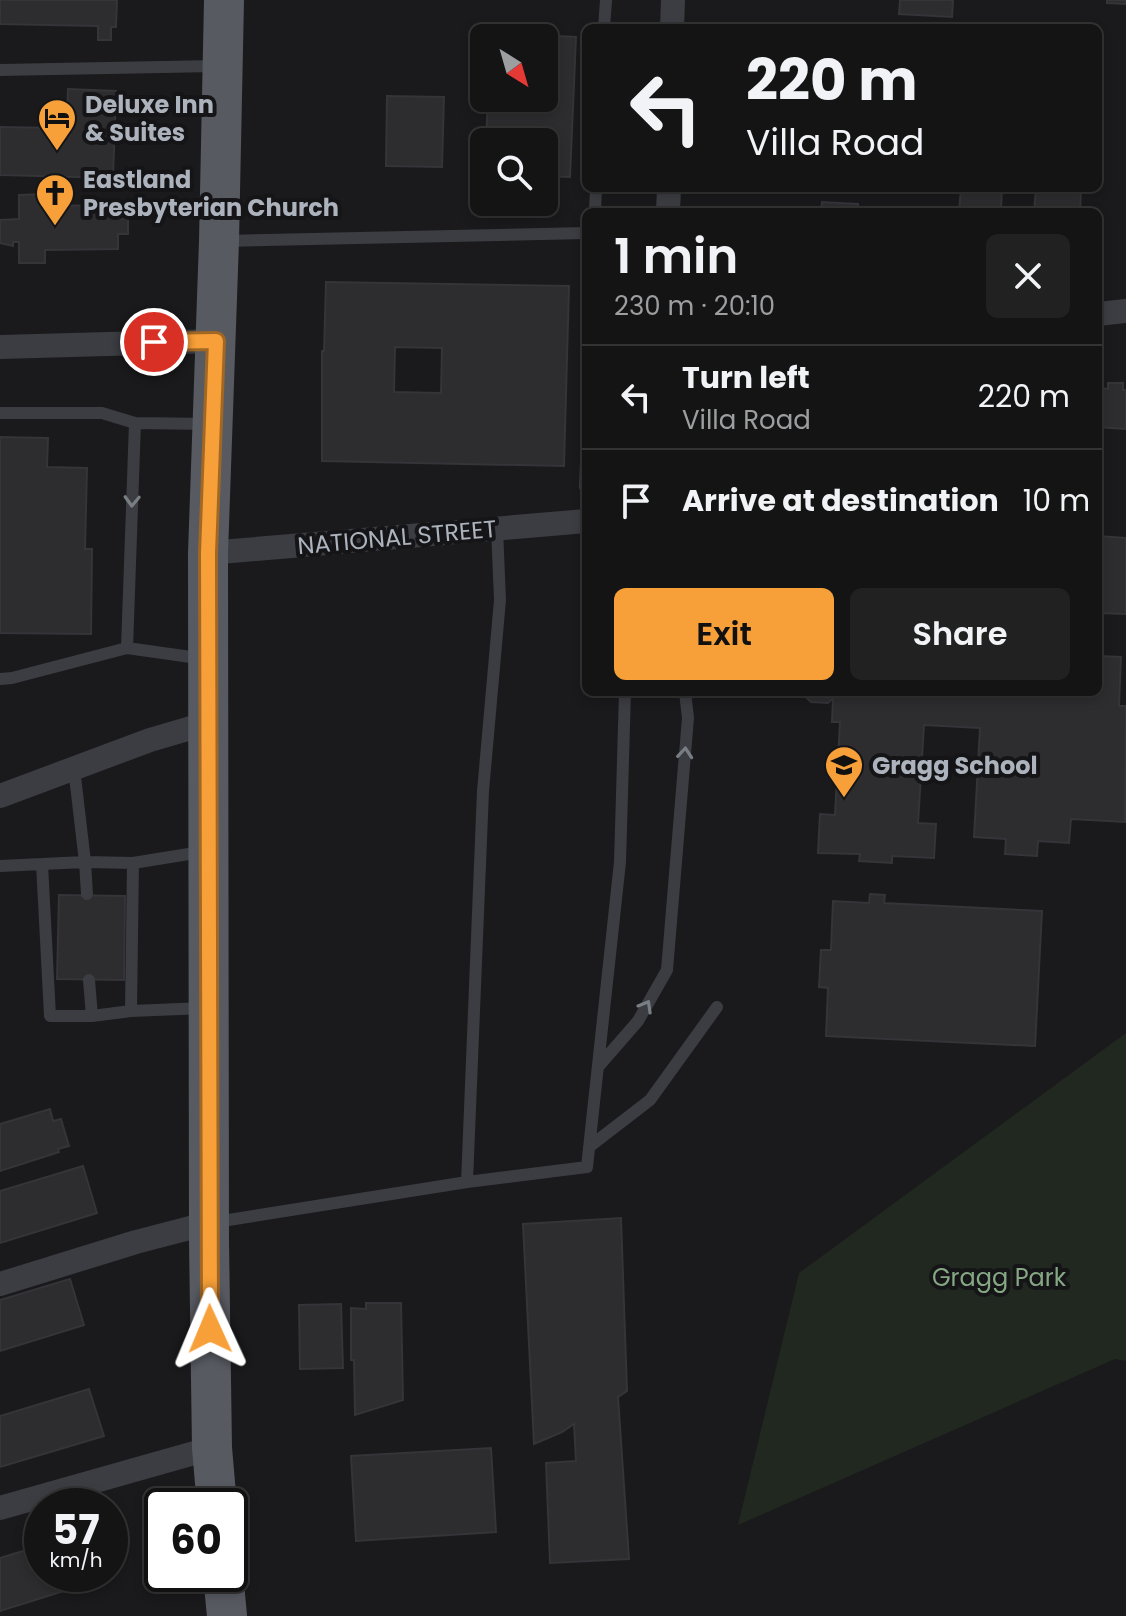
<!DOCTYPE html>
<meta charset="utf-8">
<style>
body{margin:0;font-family:Poppins,sans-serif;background:#212122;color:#f1f3f6;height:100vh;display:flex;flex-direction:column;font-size:30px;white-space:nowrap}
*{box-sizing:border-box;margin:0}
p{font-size:26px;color:#9d9ea0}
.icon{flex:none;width:44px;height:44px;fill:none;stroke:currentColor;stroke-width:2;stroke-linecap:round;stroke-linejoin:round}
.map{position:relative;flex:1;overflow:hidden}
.drawer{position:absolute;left:582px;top:208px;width:520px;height:488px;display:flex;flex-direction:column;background:#141415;border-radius:12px;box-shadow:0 4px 12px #0003,0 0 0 2px #333334}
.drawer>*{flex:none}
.hud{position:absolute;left:582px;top:24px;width:520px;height:168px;border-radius:12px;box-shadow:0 4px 12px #0003,0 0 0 2px #333334;background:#141415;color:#f1f3f6;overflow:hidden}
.needle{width:52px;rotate:143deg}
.tools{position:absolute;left:470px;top:24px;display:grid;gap:16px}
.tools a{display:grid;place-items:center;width:88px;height:88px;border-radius:12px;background:#141415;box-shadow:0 4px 12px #0003,0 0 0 2px #333334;font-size:40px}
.speed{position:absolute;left:24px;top:1488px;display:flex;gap:16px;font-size:40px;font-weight:700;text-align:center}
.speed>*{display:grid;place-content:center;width:104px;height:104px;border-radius:50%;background:#141415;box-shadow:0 4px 12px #0003,0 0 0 2px #333334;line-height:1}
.speed small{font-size:20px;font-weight:400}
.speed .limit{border:4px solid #111;border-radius:12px;background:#fff;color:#111}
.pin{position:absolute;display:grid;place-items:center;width:68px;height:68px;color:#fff;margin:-34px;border:4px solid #fff;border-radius:50%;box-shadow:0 2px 8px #0007}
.me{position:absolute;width:88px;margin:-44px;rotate:359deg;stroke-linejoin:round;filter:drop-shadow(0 0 6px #0008)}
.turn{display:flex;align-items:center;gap:28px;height:168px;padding:0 32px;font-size:36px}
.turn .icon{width:104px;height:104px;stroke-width:2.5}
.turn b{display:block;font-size:56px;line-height:68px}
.round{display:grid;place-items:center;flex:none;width:84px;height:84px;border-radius:12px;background:#212122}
.summary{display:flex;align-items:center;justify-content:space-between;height:136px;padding:0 32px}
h1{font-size:48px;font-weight:600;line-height:60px}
.primary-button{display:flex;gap:16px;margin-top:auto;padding:16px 32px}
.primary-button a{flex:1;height:92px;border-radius:12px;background:#f79f38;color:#111;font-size:32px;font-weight:600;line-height:92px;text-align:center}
.primary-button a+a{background:#212122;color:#f1f3f6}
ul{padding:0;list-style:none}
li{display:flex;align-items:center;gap:24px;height:104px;padding:0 32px;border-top:2px solid #333334}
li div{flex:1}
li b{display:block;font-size:30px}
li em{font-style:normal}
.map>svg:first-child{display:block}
.green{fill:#202820}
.building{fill:#2d2d30;stroke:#343439;stroke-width:2;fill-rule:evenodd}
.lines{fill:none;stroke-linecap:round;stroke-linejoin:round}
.lane{stroke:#3b3d42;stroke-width:12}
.street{stroke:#3b3d42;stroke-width:24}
.primary{stroke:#575a61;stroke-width:40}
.oneway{stroke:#797e85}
.route-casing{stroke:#a16724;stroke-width:20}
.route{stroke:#f79f38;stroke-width:14}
.labels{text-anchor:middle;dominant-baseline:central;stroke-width:8;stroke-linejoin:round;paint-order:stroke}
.poi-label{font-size:24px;font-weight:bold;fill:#acb3bc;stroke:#151518;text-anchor:start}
.street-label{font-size:24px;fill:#acb3bc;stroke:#151518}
.park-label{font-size:24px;fill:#85a783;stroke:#151518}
</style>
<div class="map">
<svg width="1126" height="1616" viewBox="0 0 1126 1616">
<rect width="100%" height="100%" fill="#1a1a1c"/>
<path class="green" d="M 1126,1033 L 1126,1361 L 1115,1359 L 738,1525 L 799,1273 Z"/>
<path class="building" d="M 0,0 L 117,0 L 116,27 L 111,27 L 111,40 L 98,40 L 98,26 L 0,24 Z
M 900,0 L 953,0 L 952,17 L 899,14 Z
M 1107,0 L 1126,0 L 1126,4 L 1107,3 Z
M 491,33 L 576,37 L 570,177 L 544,176 L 544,142 L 486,142 L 488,98 L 544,98 L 544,38 L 491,38 Z
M 68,89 L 116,91 L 113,178 L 0,175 L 0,127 L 58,128 L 51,121 L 59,113 L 67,121 Z
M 387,96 L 444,97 L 442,167 L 386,166 Z
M 961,188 L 1002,189 L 1001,209 L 1014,209 L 1013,212 L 959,212 Z
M 1036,188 L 1081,190 L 1080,212 L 1034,212 Z
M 44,194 L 45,206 L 117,205 L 117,219 L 128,218 L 128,234 L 118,234 L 118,249 L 45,250 L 45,263 L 19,263 L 19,242 L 13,242 L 13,246 L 0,243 L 0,220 L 19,219 L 19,195 Z
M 822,202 L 858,204 L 858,212 L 821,212 Z
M 738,207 L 795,209 L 795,212 L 737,212 Z
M 326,282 L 569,286 L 564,466 L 322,461 L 322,351 L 324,351 ZM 395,347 L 442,348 L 441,393 L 394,392 Z
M 1108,383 L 1123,383 L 1123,390 L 1126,390 L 1126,429 L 1098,427 L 1099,388 L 1108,389 Z
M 0,437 L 48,438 L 47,467 L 87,468 L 85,549 L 92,549 L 91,634 L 0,633 Z
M 1098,536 L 1126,538 L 1126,614 L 1098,613 Z
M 1098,656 L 1121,657 L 1119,706 L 1126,706 L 1125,822 L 1071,819 L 1069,843 L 1038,841 L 1037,856 L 1005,854 L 1006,839 L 974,837 L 980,728 L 924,725 L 918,823 L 936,824 L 934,858 L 892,856 L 892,863 L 859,861 L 860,854 L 818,853 L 820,814 L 835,815 L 840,722 L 832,722 L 833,698 L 828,703 L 811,702 L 805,696 L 805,692 L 1098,692 Z
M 870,894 L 885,895 L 884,903 L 1042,911 L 1035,1046 L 826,1036 L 828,988 L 819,987 L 821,950 L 831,950 L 833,901 L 869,903 Z
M 59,895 L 125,896 L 124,980 L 57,979 Z
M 50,1109 L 53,1121 L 61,1119 L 69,1146 L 58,1149 L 59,1152 L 0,1171 L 0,1124 Z
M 83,1166 L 97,1213 L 0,1243 L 0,1191 Z
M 621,1218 L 627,1391 L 618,1397 L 629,1559 L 550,1563 L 546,1463 L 576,1461 L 574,1424 L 562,1432 L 534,1444 L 523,1224 Z
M 70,1279 L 84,1325 L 0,1351 L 0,1300 Z
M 366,1303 L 401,1303 L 403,1400 L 355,1415 L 354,1360 L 351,1360 L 351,1308 L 366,1309 Z
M 341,1304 L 343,1368 L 300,1369 L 299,1305 Z
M 89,1389 L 104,1436 L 0,1467 L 0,1416 Z
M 491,1448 L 496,1532 L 356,1541 L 351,1456 Z
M 42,1545 L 42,1574 L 110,1574 L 110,1572 L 112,1576 L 0,1611 L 0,1558 Z"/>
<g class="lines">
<path class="lane" d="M 604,28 L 606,0
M 0,70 L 216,66
M 595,212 L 596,188
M 223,241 L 586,233
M 0,413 L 102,413 L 135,423 L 209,424
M 585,487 L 586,461
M 127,648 L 135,423
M 0,679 L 12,678 L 127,648 L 205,659
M 74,768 L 85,862 L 133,863 L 131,1011 L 92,1016 L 50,1016 L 42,864 L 85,862 L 87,894
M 133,863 L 201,852
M 0,866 L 42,864
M 89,980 L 92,1016
M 131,1011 L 204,1008
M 598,1067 L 638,1021 L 667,970 L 688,718 L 685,692
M 589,1147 L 650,1100 L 717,1007
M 467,1182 L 483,791 L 500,600 L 497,528
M 216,1222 L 467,1182 L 587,1167 L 620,862 L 625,692"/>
<path class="street" d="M 672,28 L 673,0
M 668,212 L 669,188
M 1098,314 L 1126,311
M 0,347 L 216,341
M 208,553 L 586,521
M 0,796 L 150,740 L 208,723
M 0,1284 L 136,1242 L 209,1223
M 0,1508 L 212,1448"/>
<path class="primary" d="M 217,1506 L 212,1448 L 209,1241 L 208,553 L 219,241 L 224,0
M 223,1574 L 227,1616"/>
</g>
<defs><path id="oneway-chevron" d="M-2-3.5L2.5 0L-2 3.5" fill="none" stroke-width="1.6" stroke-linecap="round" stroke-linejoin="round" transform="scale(2)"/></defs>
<g class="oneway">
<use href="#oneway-chevron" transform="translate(132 501) rotate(92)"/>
<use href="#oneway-chevron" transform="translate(685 753) rotate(-85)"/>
<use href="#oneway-chevron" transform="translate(646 1006) rotate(-60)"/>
</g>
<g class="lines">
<defs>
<path id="route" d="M 154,342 L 216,341 L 208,553 L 210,1329"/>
</defs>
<use href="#route" class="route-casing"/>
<use href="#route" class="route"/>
</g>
<defs>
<symbol id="hotel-pin" viewBox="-11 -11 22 30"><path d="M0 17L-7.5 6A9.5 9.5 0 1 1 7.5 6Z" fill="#f79f38" stroke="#151518"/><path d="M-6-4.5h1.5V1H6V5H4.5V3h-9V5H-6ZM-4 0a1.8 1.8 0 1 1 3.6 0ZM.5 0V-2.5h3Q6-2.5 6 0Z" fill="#111"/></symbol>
<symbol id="church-pin" viewBox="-11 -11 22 30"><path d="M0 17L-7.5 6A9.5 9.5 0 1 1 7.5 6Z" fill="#f79f38" stroke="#151518"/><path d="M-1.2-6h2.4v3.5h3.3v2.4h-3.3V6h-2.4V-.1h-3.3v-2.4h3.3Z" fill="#111"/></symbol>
<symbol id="school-pin" viewBox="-11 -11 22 30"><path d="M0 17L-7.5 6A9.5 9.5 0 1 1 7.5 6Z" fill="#f79f38" stroke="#151518"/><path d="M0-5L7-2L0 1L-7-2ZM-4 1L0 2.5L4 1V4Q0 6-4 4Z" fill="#111"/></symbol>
</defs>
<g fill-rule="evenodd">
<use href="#hotel-pin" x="35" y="96" width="44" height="60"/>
<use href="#church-pin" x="33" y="171" width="44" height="60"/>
<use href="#school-pin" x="822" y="743" width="44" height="60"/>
</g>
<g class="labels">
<g class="poi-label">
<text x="85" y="104">Deluxe Inn<tspan x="85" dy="28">&amp; Suites</tspan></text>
<text x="83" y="179">Eastland<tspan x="83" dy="28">Presbyterian Church</tspan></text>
<text x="872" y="765">Gragg School</text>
</g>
<g class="street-label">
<text transform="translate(397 537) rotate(-5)">NATIONAL STREET</text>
</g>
<g class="park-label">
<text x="999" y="1277">Gragg Park</text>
</g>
</g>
</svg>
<div class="tools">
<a><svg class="needle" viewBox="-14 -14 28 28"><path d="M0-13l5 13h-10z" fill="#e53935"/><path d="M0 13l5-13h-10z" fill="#9d9ea0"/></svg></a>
<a><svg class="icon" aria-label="search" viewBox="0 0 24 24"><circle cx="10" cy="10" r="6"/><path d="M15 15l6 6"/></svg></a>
</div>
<div class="speed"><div>57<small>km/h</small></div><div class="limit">60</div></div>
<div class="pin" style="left:154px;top:342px;background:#d93025"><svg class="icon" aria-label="arrive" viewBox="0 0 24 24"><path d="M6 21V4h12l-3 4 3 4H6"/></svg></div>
<svg class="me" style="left:210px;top:1329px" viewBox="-20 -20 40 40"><path d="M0-17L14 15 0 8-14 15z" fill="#f79f38" stroke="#fff" stroke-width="4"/></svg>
<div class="hud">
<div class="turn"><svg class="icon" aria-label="left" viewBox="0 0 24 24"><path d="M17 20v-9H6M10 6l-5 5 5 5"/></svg><div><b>220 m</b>Villa Road</div></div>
</div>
<section class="drawer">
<div class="summary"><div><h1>1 min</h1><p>230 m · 20:10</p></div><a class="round"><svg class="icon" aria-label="close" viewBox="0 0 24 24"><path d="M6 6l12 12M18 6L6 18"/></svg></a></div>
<ul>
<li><svg class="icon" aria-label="left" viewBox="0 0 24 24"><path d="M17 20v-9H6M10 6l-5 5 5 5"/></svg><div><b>Turn left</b><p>Villa Road</p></div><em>220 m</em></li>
<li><svg class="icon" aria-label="arrive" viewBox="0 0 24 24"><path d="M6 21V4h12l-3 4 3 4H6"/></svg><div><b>Arrive at destination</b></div><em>10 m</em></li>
</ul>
<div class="primary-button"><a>Exit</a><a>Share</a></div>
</section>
</div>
